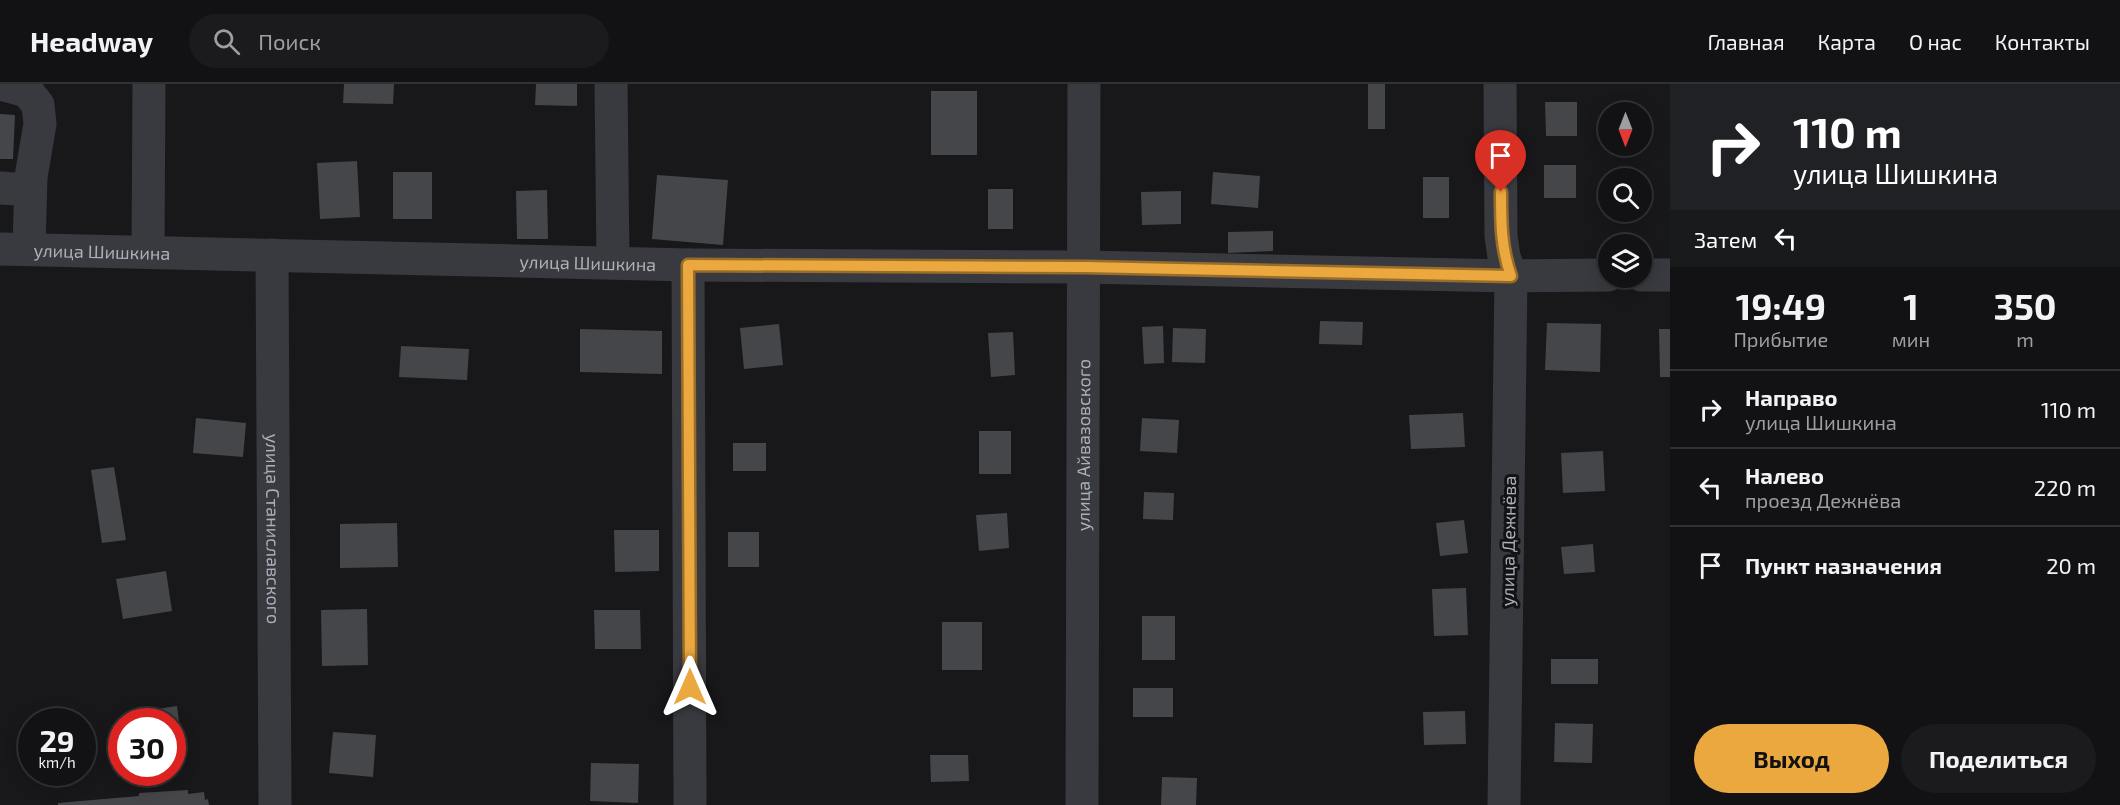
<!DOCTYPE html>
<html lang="ru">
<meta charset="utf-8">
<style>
body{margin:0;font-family:"Exo 2",sans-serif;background:#1b1b1d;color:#f1f3f6;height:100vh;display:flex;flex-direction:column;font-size:22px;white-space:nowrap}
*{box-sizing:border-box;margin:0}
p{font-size:20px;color:#9c9ea0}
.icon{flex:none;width:33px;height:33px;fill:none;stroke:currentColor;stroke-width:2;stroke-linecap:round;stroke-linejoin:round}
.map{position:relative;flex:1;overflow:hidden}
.side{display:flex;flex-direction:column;background:#121214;width:450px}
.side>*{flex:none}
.hud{background:#202124;color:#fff;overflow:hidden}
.needle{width:39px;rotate:180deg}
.buttons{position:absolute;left:1598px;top:18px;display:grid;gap:12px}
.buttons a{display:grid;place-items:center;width:54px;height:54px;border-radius:50%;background:#121214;box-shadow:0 3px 15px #0003,0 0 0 2px #313234;font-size:30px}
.speed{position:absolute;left:18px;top:624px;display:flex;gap:12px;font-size:30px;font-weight:700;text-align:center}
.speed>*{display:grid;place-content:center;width:78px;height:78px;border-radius:50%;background:#121214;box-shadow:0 3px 15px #0003,0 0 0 2px #313234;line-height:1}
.speed small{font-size:15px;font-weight:400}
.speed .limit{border:9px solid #d22;background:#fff;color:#111}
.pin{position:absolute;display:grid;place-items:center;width:51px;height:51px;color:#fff;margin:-62px -26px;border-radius:50% 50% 50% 0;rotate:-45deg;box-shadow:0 0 6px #0007}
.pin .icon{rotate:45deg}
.me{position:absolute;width:66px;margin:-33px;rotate:0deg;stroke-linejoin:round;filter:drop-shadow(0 0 4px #0008)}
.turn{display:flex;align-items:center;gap:21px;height:126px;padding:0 24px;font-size:27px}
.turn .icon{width:78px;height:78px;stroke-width:2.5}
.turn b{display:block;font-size:42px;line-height:51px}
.then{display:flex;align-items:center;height:57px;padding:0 24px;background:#0003;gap:12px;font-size:22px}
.eta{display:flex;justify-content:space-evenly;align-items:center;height:102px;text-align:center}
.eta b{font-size:36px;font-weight:700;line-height:42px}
.button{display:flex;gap:12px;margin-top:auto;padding:12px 24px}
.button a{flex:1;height:69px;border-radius:36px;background:#eaa83f;color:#111;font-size:24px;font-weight:700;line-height:69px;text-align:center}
.button a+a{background:#1b1b1d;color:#f1f3f6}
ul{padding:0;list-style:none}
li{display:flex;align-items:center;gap:18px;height:78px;padding:0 24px;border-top:2px solid #313234}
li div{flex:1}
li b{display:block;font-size:22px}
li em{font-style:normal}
header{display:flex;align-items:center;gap:36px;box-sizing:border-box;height:84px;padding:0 30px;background:#121214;border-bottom:2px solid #313234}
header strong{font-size:28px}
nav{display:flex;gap:33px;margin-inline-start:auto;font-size:21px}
.search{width:420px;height:54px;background:#1b1b1d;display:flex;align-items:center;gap:15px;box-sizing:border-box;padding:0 21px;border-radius:33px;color:#9c9ea0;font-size:22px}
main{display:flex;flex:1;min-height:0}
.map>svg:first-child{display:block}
.building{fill:#45464a}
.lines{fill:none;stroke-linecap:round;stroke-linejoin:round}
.minor{stroke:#393a3f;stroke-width:33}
.route-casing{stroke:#986d29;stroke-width:15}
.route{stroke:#eaa83f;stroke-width:10}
.labels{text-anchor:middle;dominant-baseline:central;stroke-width:6;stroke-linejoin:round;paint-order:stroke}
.street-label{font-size:18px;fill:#abb0b9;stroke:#131315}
</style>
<header>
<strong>Headway</strong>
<div class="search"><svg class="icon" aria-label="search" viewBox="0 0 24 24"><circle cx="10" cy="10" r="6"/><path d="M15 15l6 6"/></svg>Поиск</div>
<nav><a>Главная</a><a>Карта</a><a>О нас</a><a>Контакты</a></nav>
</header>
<main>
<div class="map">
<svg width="1670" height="721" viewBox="0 0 1670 721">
<rect width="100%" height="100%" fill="#18181a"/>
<path class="building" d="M 344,0 L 394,0 L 393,20 L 343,19 Z
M 536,0 L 577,0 L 577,22 L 535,21 Z
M 1368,0 L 1385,0 L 1385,45 L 1368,45 Z
M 931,7 L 977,7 L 977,71 L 931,71 Z
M 1545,18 L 1577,18 L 1577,52 L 1546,52 Z
M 0,30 L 15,31 L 13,75 L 0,75 Z
M 357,77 L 360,133 L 320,135 L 317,79 Z
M 1544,81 L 1576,81 L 1576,114 L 1544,114 Z
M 393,88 L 432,88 L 432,135 L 393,135 Z
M 1213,88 L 1260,92 L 1258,124 L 1211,120 Z
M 657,91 L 728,96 L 723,161 L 652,155 Z
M 1423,93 L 1449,93 L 1449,134 L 1423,134 Z
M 988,105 L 1013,105 L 1013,145 L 988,145 Z
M 547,106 L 548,155 L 517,155 L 516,107 Z
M 1181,107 L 1181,140 L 1142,141 L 1141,108 Z
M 1273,147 L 1273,167 L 1228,169 L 1228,148 Z
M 1320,237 L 1363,238 L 1362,261 L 1319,260 Z
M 1547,239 L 1601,240 L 1600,288 L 1545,286 Z
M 779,240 L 783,281 L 744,285 L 740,244 Z
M 1163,242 L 1164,279 L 1144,280 L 1142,243 Z
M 1173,244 L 1206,245 L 1205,279 L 1172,278 Z
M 580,245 L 662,247 L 662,290 L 580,288 Z
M 1659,245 L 1670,245 L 1670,293 L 1660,293 Z
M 1013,248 L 1015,291 L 991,293 L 988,249 Z
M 401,262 L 469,265 L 467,296 L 399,293 Z
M 1463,329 L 1465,363 L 1411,365 L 1409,331 Z
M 196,334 L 246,339 L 243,373 L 193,369 Z
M 1142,334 L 1179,336 L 1177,369 L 1140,367 Z
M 979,347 L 1011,347 L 1011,390 L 979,390 Z
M 733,359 L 766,359 L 766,387 L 733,387 Z
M 1603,367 L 1605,407 L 1563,409 L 1561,369 Z
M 114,383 L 126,456 L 102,459 L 91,386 Z
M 1144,408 L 1174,409 L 1173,436 L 1143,435 Z
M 1007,429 L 1009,464 L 979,467 L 976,431 Z
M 1464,436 L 1468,469 L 1440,472 L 1436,439 Z
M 397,439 L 398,483 L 340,484 L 340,440 Z
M 614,446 L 659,446 L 659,487 L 615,488 Z
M 728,448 L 759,448 L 759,483 L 728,483 Z
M 1593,460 L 1595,488 L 1564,490 L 1561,463 Z
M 166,487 L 172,527 L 123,535 L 116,495 Z
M 1466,504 L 1468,551 L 1434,552 L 1432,505 Z
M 367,525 L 368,581 L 322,582 L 321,526 Z
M 594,526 L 640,526 L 641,565 L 595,565 Z
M 1142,532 L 1175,532 L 1175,576 L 1142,576 Z
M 942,538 L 982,538 L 982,586 L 942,586 Z
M 1551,575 L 1598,575 L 1598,600 L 1551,600 Z
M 1133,604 L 1173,604 L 1173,633 L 1133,633 Z
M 177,622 L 181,653 L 172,654 L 172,638 L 131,638 L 130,629 Z
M 1465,627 L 1466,660 L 1424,661 L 1423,628 Z
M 1555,639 L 1593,640 L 1592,679 L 1554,678 Z
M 333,648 L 376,651 L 373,693 L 329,689 Z
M 930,671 L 968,671 L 969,697 L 931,698 Z
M 591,679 L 639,680 L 638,719 L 590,717 Z
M 1162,693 L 1197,694 L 1196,721 L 1161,721 Z
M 188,706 L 188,710 L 204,708 L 205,716 L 208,715 L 209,721 L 58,721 L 58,719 L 139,712 L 139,709 Z"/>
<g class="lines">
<g class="minor">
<path d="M 0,0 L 27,7 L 38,21 L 40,40 L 31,93 L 29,165"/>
<path d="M 611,0 L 613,178"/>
<path d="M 1500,0 L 1501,152 L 1504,173 L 1511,192 L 1504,721"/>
<path d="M 0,104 L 30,106"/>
<path id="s1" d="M 0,165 L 688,181 L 1085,183 L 1511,192 L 1608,191"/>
<path d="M 148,168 L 149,0"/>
<path id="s2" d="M 272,171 L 275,721"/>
<path d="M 688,181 L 690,721"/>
<path d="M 1641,191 L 1670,191"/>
<path id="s3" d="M 1082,721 L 1084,0"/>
</g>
</g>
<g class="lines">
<defs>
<path id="route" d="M 690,603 L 688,181 L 1085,183 L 1511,192 C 1501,164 1501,138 1501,108"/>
</defs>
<use href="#route" class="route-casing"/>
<use href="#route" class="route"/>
</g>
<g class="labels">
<g class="street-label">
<text stroke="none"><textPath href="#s1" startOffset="102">улица Шишкина</textPath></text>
<text stroke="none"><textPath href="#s1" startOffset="588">улица Шишкина</textPath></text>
<text stroke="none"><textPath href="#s3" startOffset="360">улица Айвазовского</textPath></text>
<text stroke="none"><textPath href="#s2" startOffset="274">улица Станиславского</textPath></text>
<text transform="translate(1508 457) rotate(-89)">улица Дежнёва</text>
</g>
</g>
</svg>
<div class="buttons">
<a><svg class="needle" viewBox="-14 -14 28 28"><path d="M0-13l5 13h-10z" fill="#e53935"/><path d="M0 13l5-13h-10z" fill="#9c9ea0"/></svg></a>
<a><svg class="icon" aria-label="search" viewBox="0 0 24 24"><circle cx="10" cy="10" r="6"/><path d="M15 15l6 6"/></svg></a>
<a><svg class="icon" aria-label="layers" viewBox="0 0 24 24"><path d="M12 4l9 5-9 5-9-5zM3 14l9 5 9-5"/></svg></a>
</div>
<div class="speed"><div>29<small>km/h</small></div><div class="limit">30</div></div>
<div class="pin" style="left:1501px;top:108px;background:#d93025"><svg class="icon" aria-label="arrive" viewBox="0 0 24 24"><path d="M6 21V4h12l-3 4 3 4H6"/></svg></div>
<svg class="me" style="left:690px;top:603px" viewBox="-20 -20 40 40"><path d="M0-17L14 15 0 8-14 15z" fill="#eaa83f" stroke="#fff" stroke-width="4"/></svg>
</div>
<section class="side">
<div class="hud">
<div class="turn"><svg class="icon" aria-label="right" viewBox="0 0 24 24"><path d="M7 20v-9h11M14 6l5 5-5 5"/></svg><div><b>110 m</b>улица Шишкина</div></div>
<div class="then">Затем<svg class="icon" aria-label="left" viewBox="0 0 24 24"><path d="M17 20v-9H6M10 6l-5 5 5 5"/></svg></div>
</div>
<div class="eta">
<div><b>19:49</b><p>Прибытие</p></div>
<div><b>1</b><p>мин</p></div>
<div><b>350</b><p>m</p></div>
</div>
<ul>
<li><svg class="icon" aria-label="right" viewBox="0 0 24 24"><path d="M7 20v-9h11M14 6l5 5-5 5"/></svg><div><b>Направо</b><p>улица Шишкина</p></div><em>110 m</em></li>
<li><svg class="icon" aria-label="left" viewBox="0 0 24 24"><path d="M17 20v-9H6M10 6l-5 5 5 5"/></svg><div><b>Налево</b><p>проезд Дежнёва</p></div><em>220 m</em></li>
<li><svg class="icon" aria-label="arrive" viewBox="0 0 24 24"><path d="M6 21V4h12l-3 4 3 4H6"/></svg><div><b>Пункт назначения</b></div><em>20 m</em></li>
</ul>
<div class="button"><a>Выход</a><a>Поделиться</a></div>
</section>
</main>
